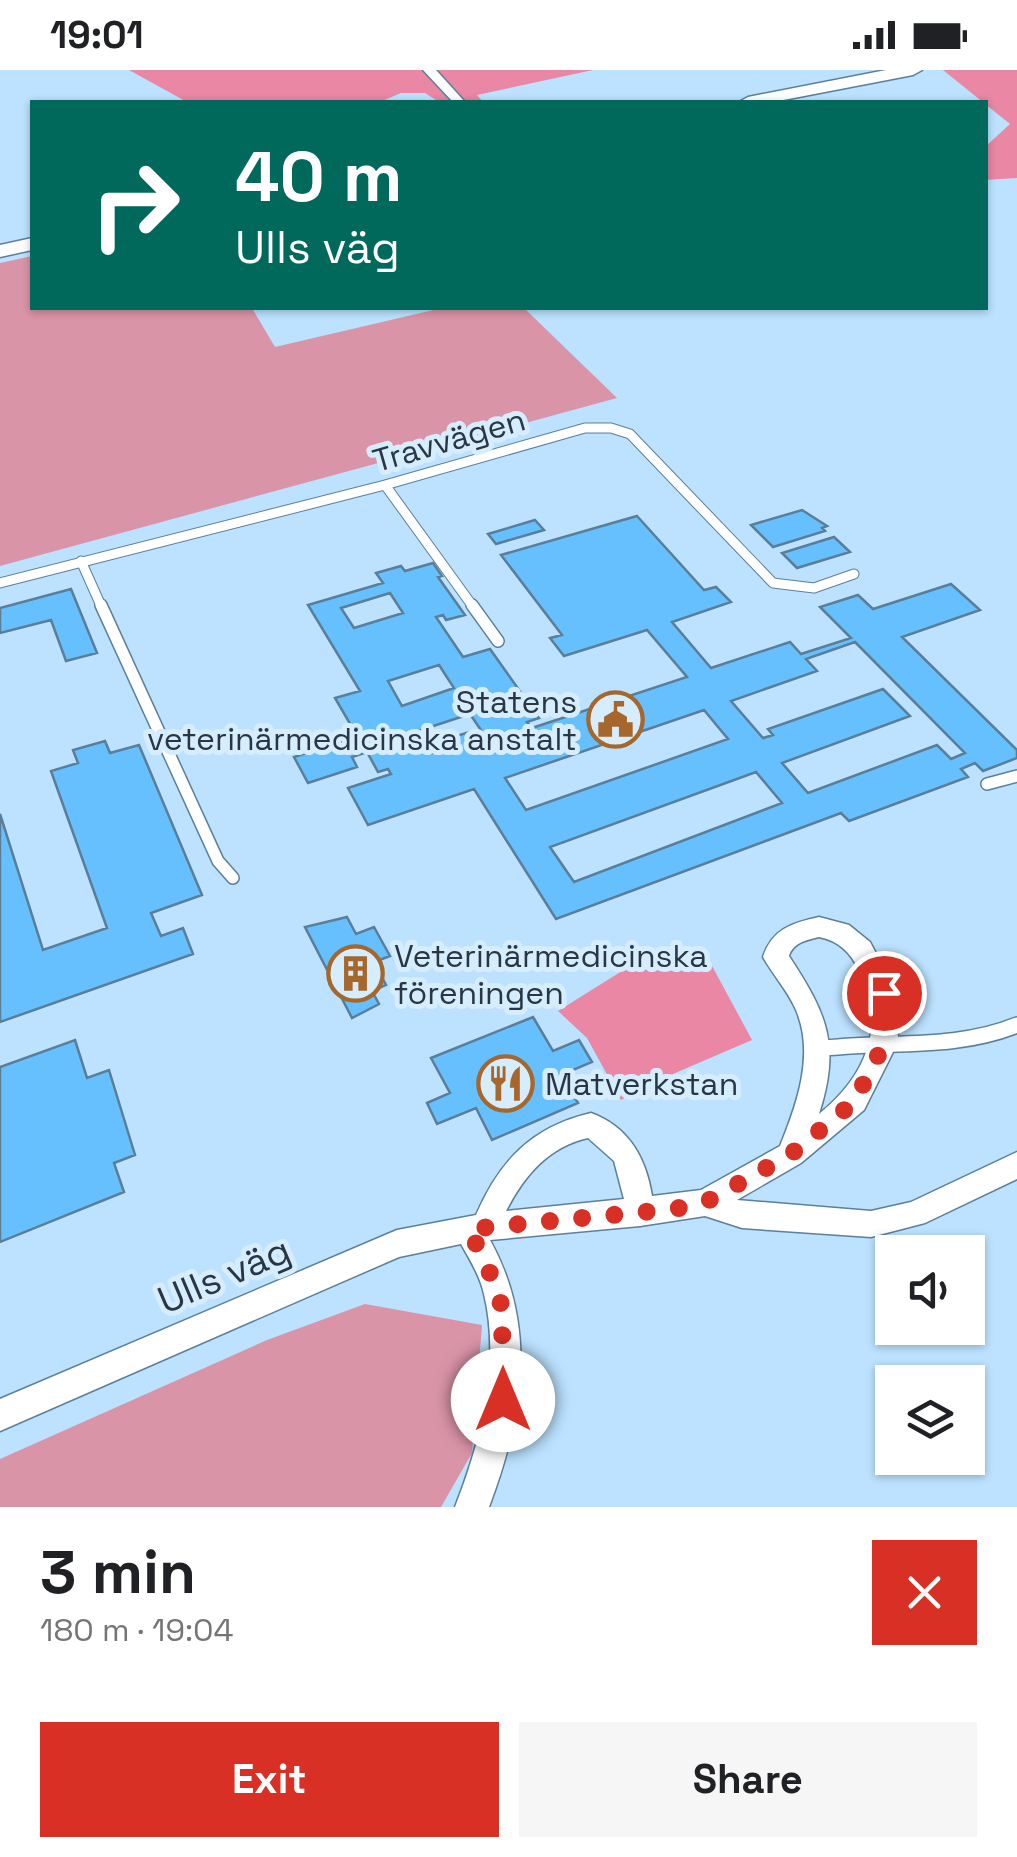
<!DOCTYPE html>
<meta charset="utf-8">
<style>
body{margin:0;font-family:"Space Grotesk",sans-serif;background:#f6f6f6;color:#202124;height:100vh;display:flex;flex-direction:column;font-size:38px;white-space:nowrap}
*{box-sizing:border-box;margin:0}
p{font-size:32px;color:#757577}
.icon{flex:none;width:55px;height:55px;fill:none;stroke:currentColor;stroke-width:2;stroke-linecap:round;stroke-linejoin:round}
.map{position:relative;height:1437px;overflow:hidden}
.sheet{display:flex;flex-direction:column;background:#fff;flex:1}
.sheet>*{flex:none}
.top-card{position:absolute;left:30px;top:30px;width:958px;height:210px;border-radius:0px;box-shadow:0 2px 8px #0004;background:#00695c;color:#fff;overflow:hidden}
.fabs{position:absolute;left:875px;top:1165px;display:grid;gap:20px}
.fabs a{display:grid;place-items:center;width:110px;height:110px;border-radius:0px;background:#fff;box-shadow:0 2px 8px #0004;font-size:50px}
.pin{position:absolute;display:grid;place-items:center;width:85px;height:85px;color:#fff;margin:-42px;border:5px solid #fff;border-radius:50%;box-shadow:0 2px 10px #0007}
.me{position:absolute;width:110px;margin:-55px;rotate:0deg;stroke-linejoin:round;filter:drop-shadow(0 0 8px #0008)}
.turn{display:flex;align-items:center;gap:35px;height:210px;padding:0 40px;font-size:45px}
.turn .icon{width:130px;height:130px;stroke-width:2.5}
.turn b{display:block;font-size:70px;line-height:85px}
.round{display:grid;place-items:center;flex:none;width:105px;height:105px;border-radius:0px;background:#f6f6f6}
.headline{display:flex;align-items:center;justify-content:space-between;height:170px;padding:0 40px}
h1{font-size:60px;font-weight:700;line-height:75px}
.button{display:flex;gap:20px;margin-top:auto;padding:20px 40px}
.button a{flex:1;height:115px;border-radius:0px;background:#d93025;color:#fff;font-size:40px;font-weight:700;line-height:115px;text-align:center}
.button a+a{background:#f6f6f6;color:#202124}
.status{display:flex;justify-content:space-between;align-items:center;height:70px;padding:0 50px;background:#fff;direction:ltr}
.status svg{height:28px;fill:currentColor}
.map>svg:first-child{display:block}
.green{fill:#da94a7}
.forest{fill:#e987a4}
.building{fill:#66c0fe;stroke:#5b7e98;stroke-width:2.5;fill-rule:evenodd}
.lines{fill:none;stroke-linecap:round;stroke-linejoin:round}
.service-far2-casing{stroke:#5c7f9a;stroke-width:11}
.service-far1-casing{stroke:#5c7f9a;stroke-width:14}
.service-casing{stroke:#5c7f9a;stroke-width:18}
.minor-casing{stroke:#5c7f9a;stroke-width:3}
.secondary-casing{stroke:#5c7f9a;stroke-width:3}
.service-far2{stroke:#fff;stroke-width:9}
.service-far1{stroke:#fff;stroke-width:11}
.service{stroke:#fff;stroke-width:15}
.minor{fill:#fff;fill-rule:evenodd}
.secondary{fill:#fff;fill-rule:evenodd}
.route{stroke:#d93025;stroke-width:18;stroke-dasharray:0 32.4}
.labels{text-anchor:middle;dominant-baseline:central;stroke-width:10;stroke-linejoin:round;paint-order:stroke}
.street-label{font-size:32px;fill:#283743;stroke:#d6edfe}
.poi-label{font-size:32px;fill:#283743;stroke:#d6edfe;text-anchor:start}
.near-street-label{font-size:38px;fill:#283743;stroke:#d6edfe}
</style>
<div class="status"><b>19:01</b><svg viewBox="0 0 49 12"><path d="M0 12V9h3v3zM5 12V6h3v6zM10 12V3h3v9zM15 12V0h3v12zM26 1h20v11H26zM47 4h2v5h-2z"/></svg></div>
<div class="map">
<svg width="1017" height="1437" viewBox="0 0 1017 1437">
<rect width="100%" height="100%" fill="#bce2ff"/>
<path class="green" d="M 32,186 L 32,238 L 252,238 L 275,277 L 442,238 L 524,238 L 617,328 L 0,496 L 0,193 Z
M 365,1234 L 482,1255 L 472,1383 L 441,1437 L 0,1437 L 0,1389 L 267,1270 Z"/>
<path class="forest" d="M 129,0 L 593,0 L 477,25 L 483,32 L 439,32 L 425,23 L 401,23 L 380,32 L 187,32 Z
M 943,0 L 1017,0 L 1017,108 L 985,110 L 985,77 L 1010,54 Z
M 654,881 L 711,894 L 752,970 L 645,1016 L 621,1030 L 587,968 L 558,941 Z"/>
<path class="building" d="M 802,440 L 827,456 L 822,458 L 825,461 L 773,477 L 751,455 Z
M 637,446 L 704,520 L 716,517 L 731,532 L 672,552 L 711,598 L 790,572 L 801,584 L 851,568 L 820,537 L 858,525 L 873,539 L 951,514 L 980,540 L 902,567 L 1017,680 L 1017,688 L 983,701 L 975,693 L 961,699 L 968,707 L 849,751 L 841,743 L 556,849 L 474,719 L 368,755 L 348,718 L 391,704 L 388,699 L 378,702 L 367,682 L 352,687 L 357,697 L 308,713 L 294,687 L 342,672 L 347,681 L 363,676 L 335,628 L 360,621 L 308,535 L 383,513 L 376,503 L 401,496 L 405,501 L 433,493 L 442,506 L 438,507 L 465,545 L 446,550 L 443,545 L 436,547 L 463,587 L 490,579 L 539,648 L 527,652 L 532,658 L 687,607 L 647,560 L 564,586 L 550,568 L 562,565 L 501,485 ZM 390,523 L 403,543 L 354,558 L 341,538 ZM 855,572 L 965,683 L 951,689 L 937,675 L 808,723 L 782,693 L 910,646 L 883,619 L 768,659 L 773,665 L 763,668 L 731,631 L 817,601 L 806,589 ZM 439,595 L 454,618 L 402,636 L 388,611 ZM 704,640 L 728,669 L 526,740 L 505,708 ZM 470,644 L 485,666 L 479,668 L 469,662 L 438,672 L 437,682 L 432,683 L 418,661 ZM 756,702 L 782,733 L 574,812 L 550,777 Z
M 535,450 L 544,460 L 496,474 L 488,464 Z
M 834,467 L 850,482 L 797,498 L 782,483 Z
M 71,519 L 97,583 L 66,591 L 51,550 L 0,563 L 0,538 Z
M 105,671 L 110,683 L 139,675 L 202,825 L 151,843 L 161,866 L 183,858 L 193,884 L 0,952 L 0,744 L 43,880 L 107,858 L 51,701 L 78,693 L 73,680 Z
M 347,847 L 356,864 L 374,857 L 390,886 L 374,892 L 386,915 L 372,921 L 379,934 L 352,948 L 305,857 Z
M 533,947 L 553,981 L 579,970 L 592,992 L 561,1005 L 578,1033 L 492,1070 L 476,1038 L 437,1054 L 427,1033 L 450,1023 L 431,988 Z
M 75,970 L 87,1008 L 109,1000 L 135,1085 L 114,1093 L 124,1122 L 0,1172 L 0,997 Z"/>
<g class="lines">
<defs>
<path id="service-far2" d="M 385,415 L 474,538
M 81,491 L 102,538
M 0,513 L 385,415 L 585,358 L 611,358 L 630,364 L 773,513 L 814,518 L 854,504"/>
<path id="service-far1" d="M 101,535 L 218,791 L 233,808
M 472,535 L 498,571
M 987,714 L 1017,706"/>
<path id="service" d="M 817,979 C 884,970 953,981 1017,955"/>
<path id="minor" d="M 423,0 L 436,0 L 465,32 L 453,32 Z
M 819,847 L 849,855 L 870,872 L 897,923 L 898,972 L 864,1040 L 801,1093 L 737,1130 L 871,1141 L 911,1132 L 1017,1082 L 1017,1109 L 925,1153 L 871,1167 L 742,1158 L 705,1146 L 640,1156 L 490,1170 C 538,1257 523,1347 489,1437 L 455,1437 C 481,1371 501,1294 484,1224 C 480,1206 470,1190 461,1174 L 399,1187 L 0,1361 L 0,1329 L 397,1160 L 476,1145 C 500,1090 532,1057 591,1043 C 629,1057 646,1088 652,1126 L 701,1120 L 780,1076 C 797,1034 815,984 796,940 C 788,921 773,905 763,887 C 772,859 792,853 819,847 ZM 819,867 C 839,871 850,882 859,900 C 888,956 865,1007 819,1044 C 841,975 827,944 789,886 C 793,873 806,870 819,867 ZM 588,1068 L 614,1091 L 624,1129 L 506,1141 C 524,1106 548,1077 588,1068 Z"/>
<path id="secondary" d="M 886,0 L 922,0 L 913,5 L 773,32 L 739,32 L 748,27 Z
M 32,168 L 32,180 L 0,187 L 0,175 Z"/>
</defs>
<use href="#service-far2" class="service-far2-casing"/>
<use href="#service-far1" class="service-far1-casing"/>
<use href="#service" class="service-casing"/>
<use href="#minor" class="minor-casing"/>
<use href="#secondary" class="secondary-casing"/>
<use href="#service-far2" class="service-far2"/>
<use href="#service-far1" class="service-far1"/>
<use href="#service" class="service"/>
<use href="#minor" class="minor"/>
<use href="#secondary" class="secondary"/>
</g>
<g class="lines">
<path class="route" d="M 503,1330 L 502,1240 L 498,1220 L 469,1159 L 674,1139 L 704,1133 L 791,1084 L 854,1032 L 885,972 L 884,923"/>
</g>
<defs>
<symbol id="civic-ring" viewBox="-11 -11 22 22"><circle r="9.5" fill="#d6edfe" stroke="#a5672c" stroke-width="1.5"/><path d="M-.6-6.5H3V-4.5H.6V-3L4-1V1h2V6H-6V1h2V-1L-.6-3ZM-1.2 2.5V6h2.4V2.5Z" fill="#a5672c"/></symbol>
<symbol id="building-ring" viewBox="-11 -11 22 22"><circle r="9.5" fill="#d6edfe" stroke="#a5672c" stroke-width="1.5"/><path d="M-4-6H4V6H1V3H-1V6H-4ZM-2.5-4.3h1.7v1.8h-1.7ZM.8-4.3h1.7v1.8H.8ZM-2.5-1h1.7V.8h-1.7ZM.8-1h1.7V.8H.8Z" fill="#a5672c"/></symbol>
<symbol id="restaurant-ring" viewBox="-11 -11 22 22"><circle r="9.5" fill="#d6edfe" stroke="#a5672c" stroke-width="1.5"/><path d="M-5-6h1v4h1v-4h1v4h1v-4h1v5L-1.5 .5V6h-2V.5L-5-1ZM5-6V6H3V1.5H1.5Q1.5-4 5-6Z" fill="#a5672c"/></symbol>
</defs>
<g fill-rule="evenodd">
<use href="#civic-ring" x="584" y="618" width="63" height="63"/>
<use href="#building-ring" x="324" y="872" width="63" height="63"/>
<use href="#restaurant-ring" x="474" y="982" width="63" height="63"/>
</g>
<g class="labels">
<g class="street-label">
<text transform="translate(449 370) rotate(-16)">Travvägen</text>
</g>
<g class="poi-label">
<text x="577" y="632" text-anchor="end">Statens<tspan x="577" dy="37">veterinärmedicinska anstalt</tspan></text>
<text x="394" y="886">Veterinärmedicinska<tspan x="394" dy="37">föreningen</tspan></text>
<text x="545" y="1014">Matverkstan</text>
</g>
<g class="near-street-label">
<text transform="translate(224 1205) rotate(-23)">Ulls väg</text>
</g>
</g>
</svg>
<div class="fabs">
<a><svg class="icon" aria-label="sound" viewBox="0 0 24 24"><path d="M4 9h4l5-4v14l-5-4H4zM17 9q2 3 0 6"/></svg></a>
<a><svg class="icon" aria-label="layers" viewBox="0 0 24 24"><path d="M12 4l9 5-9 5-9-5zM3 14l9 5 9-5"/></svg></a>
</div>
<div class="pin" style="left:884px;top:923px;background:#d93025"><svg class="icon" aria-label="arrive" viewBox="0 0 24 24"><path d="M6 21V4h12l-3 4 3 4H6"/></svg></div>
<svg class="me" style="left:503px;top:1330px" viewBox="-20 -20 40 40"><circle r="19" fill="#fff"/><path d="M0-13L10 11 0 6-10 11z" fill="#d93025"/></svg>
<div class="top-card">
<div class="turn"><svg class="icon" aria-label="right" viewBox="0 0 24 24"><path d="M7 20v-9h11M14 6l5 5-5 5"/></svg><div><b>40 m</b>Ulls väg</div></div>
</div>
</div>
<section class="sheet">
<div class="headline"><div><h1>3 min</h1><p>180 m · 19:04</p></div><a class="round" style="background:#d93025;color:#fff"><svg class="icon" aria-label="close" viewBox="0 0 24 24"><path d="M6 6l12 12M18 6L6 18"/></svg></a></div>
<div class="button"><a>Exit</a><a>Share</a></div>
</section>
